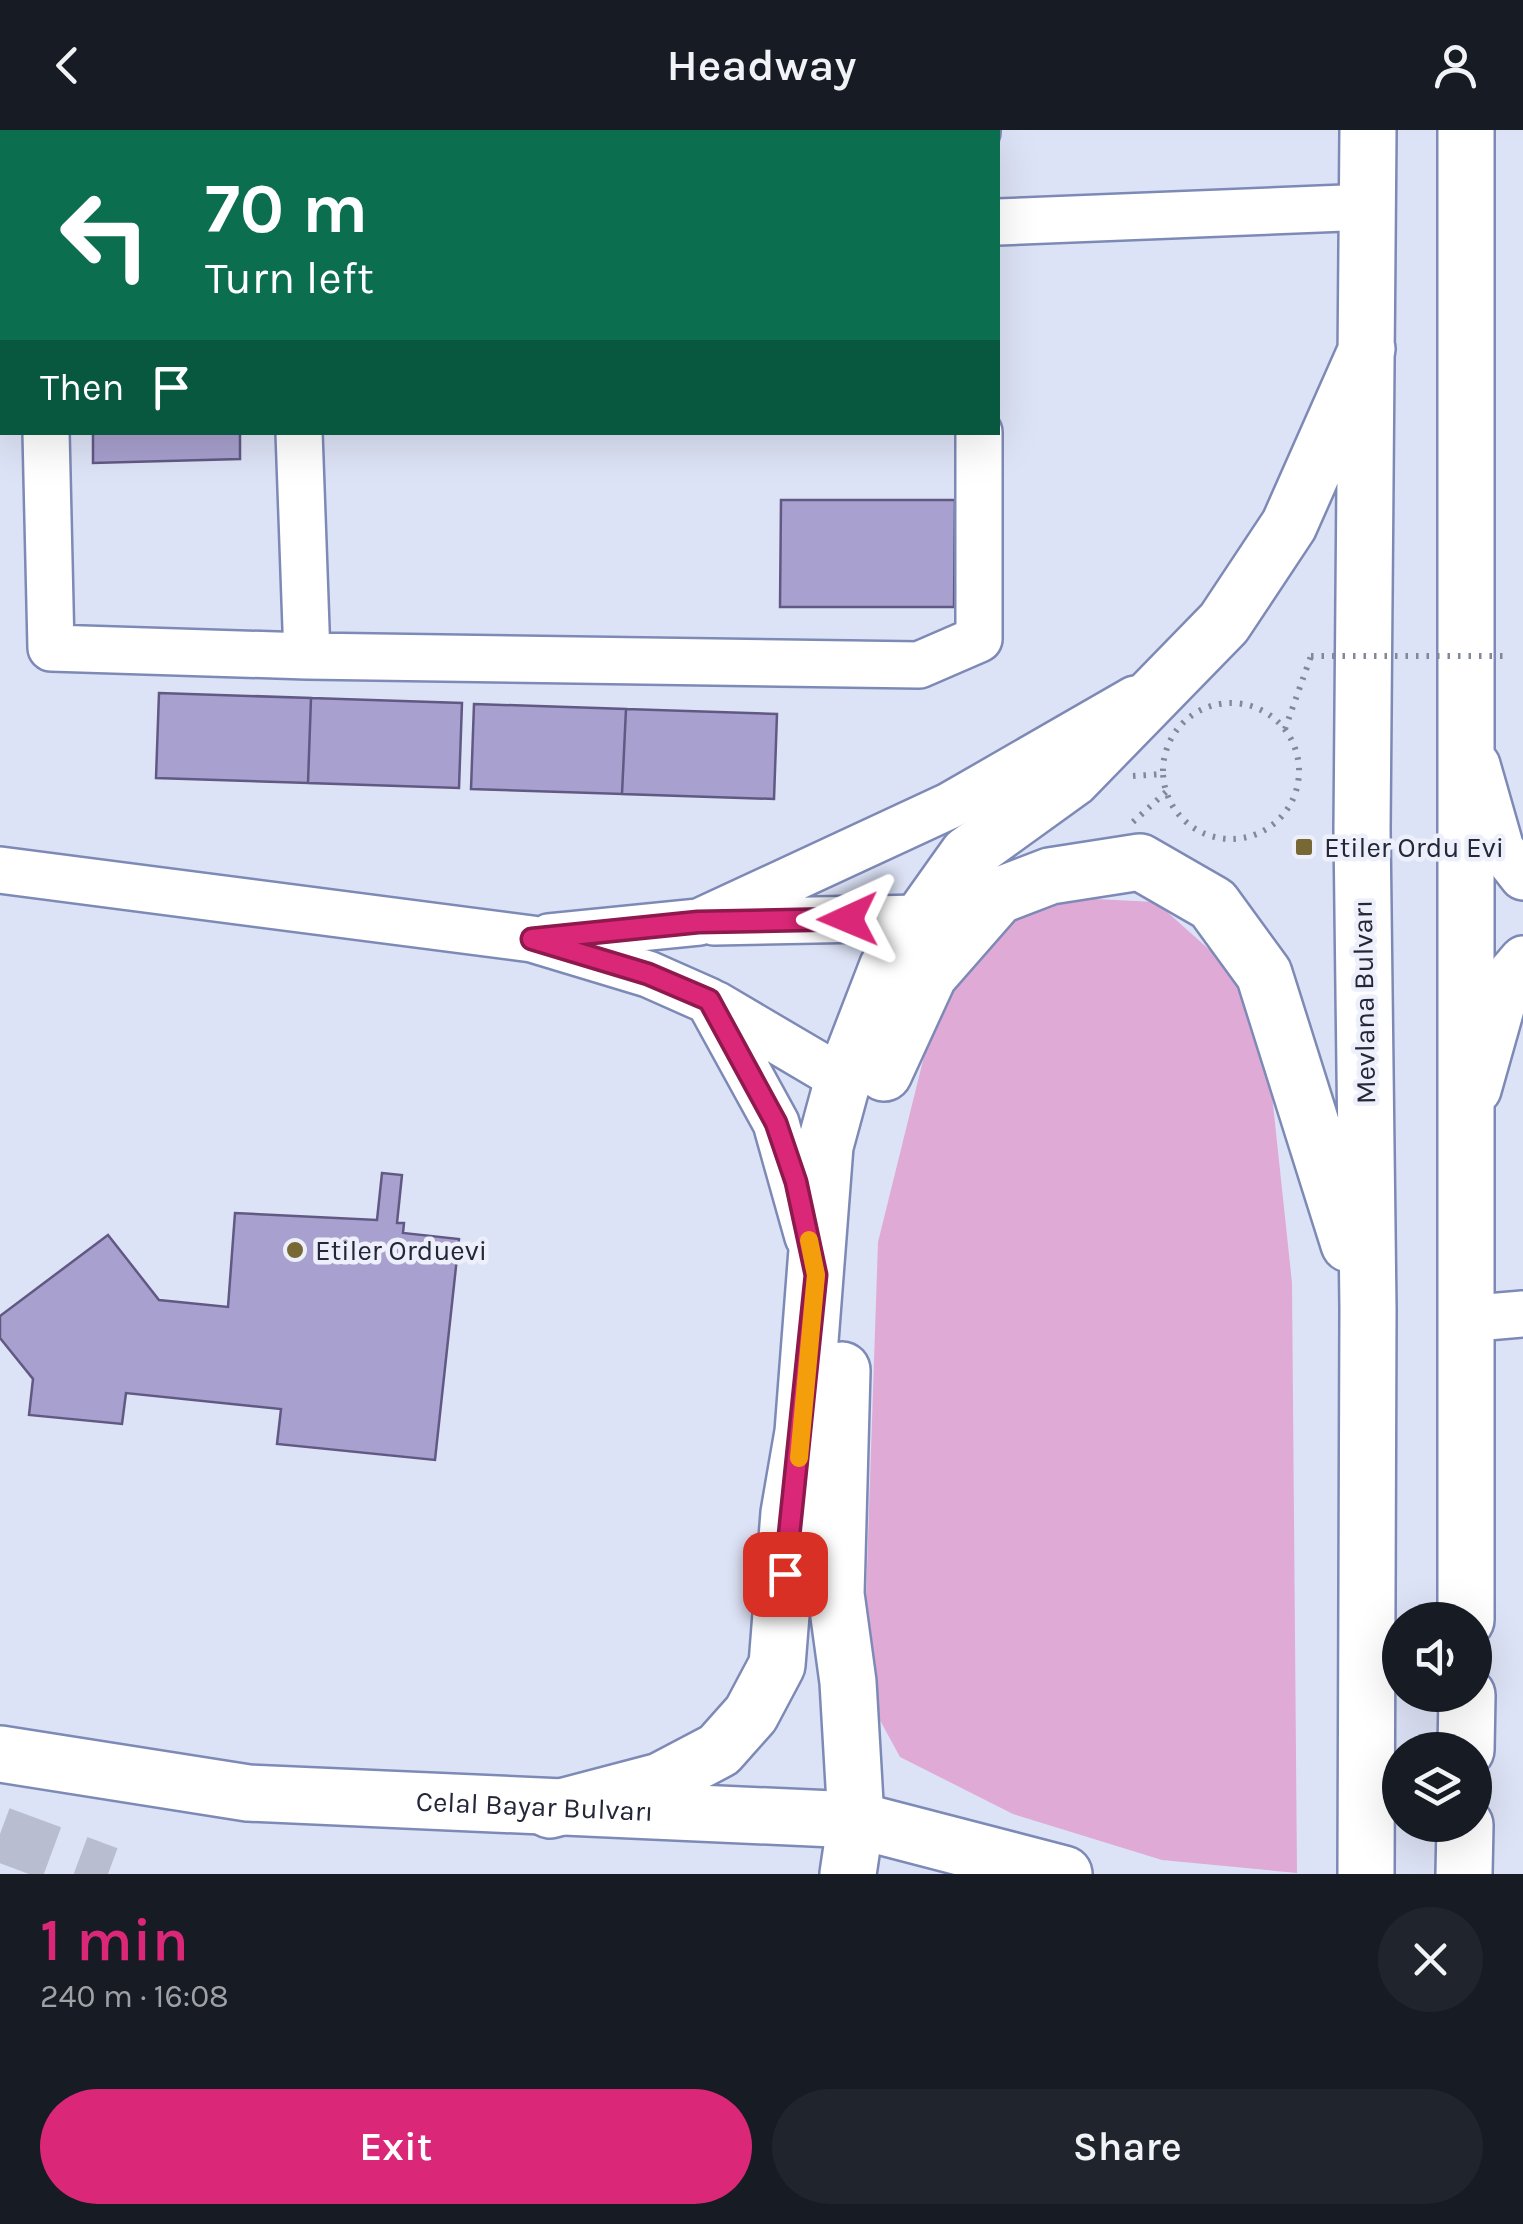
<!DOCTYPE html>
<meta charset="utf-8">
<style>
body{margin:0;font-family:Karla,sans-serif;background:#20242c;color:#f1f3f6;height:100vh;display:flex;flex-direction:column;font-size:38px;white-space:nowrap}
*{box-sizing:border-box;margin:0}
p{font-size:32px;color:#9ea1a6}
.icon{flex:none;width:55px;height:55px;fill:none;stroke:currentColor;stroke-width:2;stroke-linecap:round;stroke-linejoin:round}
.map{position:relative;height:1744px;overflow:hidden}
.drawer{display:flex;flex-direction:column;background:#171b24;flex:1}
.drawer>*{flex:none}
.guide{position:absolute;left:0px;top:0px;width:1000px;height:305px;box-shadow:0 10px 40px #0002;background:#0b6e4f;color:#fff;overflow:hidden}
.controls{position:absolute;left:1382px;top:1472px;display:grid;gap:20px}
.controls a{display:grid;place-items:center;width:110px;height:110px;border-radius:50%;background:#171b24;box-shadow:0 10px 40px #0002;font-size:50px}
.pin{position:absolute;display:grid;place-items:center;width:85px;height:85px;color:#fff;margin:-42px;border-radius:20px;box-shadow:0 5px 15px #0006}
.me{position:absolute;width:110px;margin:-55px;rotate:269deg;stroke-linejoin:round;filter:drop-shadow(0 0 8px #0008)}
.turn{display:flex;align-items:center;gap:35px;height:210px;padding:0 40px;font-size:45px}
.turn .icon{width:130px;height:130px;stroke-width:2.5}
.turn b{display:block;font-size:70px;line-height:85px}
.then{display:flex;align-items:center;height:95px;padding:0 40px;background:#0003;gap:20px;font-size:38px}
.round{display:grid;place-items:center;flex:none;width:105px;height:105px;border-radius:52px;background:#20242c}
.head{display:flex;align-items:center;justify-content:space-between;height:170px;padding:0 40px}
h1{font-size:60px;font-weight:600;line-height:75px;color:#db2777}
.action{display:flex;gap:20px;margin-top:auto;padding:20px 40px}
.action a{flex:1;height:115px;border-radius:60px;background:#db2777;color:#fff;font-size:40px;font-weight:600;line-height:115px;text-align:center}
.action a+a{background:#20242c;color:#f1f3f6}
header{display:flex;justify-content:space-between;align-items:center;height:130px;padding:0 40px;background:#171b24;font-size:45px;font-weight:600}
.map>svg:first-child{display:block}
.green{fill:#e0aad6}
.building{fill:#a8a0ce;stroke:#615983;stroke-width:2.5}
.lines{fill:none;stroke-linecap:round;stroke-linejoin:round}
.major-tunnel{stroke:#b8bdd0;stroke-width:55;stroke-dasharray:55 28;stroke-linecap:butt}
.minor-casing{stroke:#7e8ab6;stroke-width:50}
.major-casing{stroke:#7e8ab6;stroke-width:60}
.highway-casing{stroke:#7e8ab6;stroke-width:60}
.path{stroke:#82879a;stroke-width:6;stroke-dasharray:2.5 8;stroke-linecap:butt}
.minor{stroke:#fff;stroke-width:45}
.major{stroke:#fff;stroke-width:55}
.highway{stroke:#fff;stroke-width:55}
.path-bridge{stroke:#82879a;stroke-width:6;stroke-dasharray:2.5 8;stroke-linecap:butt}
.route-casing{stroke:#8e194d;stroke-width:25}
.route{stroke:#db2777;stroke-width:18}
.slow{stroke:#f59e0b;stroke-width:18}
.poi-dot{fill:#776835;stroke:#edf0fa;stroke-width:4}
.labels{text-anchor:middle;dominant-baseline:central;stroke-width:9;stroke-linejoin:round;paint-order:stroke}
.poi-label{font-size:28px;fill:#232739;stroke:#edf0fa;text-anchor:start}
.street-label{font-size:28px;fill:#232739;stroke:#edf0fa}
</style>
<header><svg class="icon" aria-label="back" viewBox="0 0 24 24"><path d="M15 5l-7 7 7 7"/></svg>Headway<svg class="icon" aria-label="person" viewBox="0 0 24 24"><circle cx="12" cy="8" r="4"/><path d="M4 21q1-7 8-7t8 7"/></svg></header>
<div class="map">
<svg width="1523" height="1744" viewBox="0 0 1523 1744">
<rect width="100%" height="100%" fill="#dde3f6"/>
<path class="green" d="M 1075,768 L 1156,772 L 1241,848 L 1272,965 L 1292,1153 L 1297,1743 L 1162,1730 L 1013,1684 L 900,1627 L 863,1559 L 878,1112 L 934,886 L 1006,794 Z"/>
<path class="building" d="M 252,0 L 332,0 L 332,2 L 249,2 Z
M 332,0 L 505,0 L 505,2 L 332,2 Z
M 93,302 L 240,302 L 240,329 L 93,333 Z
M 781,370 L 955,370 L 954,477 L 780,477 Z
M 159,563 L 311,568 L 308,653 L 156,648 Z
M 311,568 L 462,573 L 459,658 L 308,653 Z
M 474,574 L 626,579 L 622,664 L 471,659 Z
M 626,579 L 777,584 L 774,669 L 622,664 Z
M 382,1043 L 402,1045 L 397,1093 L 404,1093 L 403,1103 L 459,1109 L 435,1330 L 277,1314 L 281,1279 L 126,1263 L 122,1294 L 29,1285 L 33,1249 L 0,1208 L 0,1186 L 108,1105 L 159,1170 L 228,1177 L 235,1083 L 377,1090 Z"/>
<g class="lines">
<path class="major-tunnel" d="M 0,1704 L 108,1744"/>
<defs>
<path id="minor" d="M 34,0 L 34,2
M 977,0 L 977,2
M 998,92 L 1369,77
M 0,115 L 2,115
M 46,302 L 51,518 L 307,526
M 299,302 L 307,526 L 919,535 L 979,509 L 979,302
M 1477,635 L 1501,719 L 1523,747
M 0,740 L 532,809 L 648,844 L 709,871 L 776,993 L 808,1107
M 714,792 L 922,788
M 549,807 L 699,792 L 949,676 L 1135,569
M 715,874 L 844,950
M 1478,960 L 1511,843 L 1523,829
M 1464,1189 L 1523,1184"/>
<g id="major">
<path id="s1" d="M 0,1624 L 248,1663 L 856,1690 L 1064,1744"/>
</g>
<path id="highway" d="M 1466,0 L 1466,1490
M 884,943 L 929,845 L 998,766 L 1050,746 L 1140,732 L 1213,774 L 1264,844 L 1349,1114
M 842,1240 L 836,1464 L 848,1552 L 856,1690 L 848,1744
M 1466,1620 L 1467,1565
M 550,1680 L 660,1651 L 719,1620 L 751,1584 L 777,1535 L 789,1383 L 803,1302 L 825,1016 L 841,957 L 887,838 L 968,724 L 1072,649 L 1224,493 L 1289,395 L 1367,219
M 1366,1744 L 1368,1179 L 1362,700 L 1368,0
M 1464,1744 L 1465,1695"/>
</defs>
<use href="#minor" class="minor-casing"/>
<use href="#major" class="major-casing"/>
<use href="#highway" class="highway-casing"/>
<path class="path" d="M1163 641a68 68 0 1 1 136 0a68 68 0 1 1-136 0Z
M 1285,599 L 1311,526
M 1133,646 L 1163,644
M 1133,692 L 1166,662"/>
<use href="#minor" class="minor"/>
<use href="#major" class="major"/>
<use href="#highway" class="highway"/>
<path class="path-bridge" d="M 1311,526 L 1505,526"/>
</g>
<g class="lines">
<defs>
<path id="route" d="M 785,1444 L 816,1145 L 796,1052 L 776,993 L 709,870 L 648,844 L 532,809 L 698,792 L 848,789"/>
</defs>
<use href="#route" class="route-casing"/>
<use href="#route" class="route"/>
<path class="slow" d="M 799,1328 L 816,1145 L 809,1110"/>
</g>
<g class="poi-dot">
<rect x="1294" y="707" width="20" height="20" rx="5"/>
<circle cx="295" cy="1120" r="10"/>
</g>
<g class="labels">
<g class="poi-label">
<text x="1324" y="717">Etiler Ordu Evi</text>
<text x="315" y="1120">Etiler Orduevi</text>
</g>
<g class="street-label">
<text transform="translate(1364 872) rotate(-91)">Mevlana Bulvarı</text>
<text stroke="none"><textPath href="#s1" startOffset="538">Celal Bayar Bulvarı</textPath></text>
</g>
</g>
</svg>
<div class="controls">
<a><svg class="icon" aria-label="sound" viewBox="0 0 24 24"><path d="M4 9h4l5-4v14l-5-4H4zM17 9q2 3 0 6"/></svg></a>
<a><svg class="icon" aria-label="layers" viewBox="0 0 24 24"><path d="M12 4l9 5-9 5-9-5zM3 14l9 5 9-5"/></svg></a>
</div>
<div class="pin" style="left:785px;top:1444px;background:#d93025"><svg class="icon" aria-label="arrive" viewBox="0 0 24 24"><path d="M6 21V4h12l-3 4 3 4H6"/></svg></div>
<svg class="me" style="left:848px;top:789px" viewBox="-20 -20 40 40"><path d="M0-17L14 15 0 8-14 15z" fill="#db2777" stroke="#fff" stroke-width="4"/></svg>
<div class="guide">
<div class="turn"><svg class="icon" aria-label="left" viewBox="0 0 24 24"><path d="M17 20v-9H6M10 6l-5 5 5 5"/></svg><div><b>70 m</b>Turn left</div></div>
<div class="then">Then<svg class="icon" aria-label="arrive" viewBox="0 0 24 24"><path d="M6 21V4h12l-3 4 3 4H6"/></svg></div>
</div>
</div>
<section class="drawer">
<div class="head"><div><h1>1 min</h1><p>240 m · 16:08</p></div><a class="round"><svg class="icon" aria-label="close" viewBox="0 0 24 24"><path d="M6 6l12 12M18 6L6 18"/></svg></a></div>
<div class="action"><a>Exit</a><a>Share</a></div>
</section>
